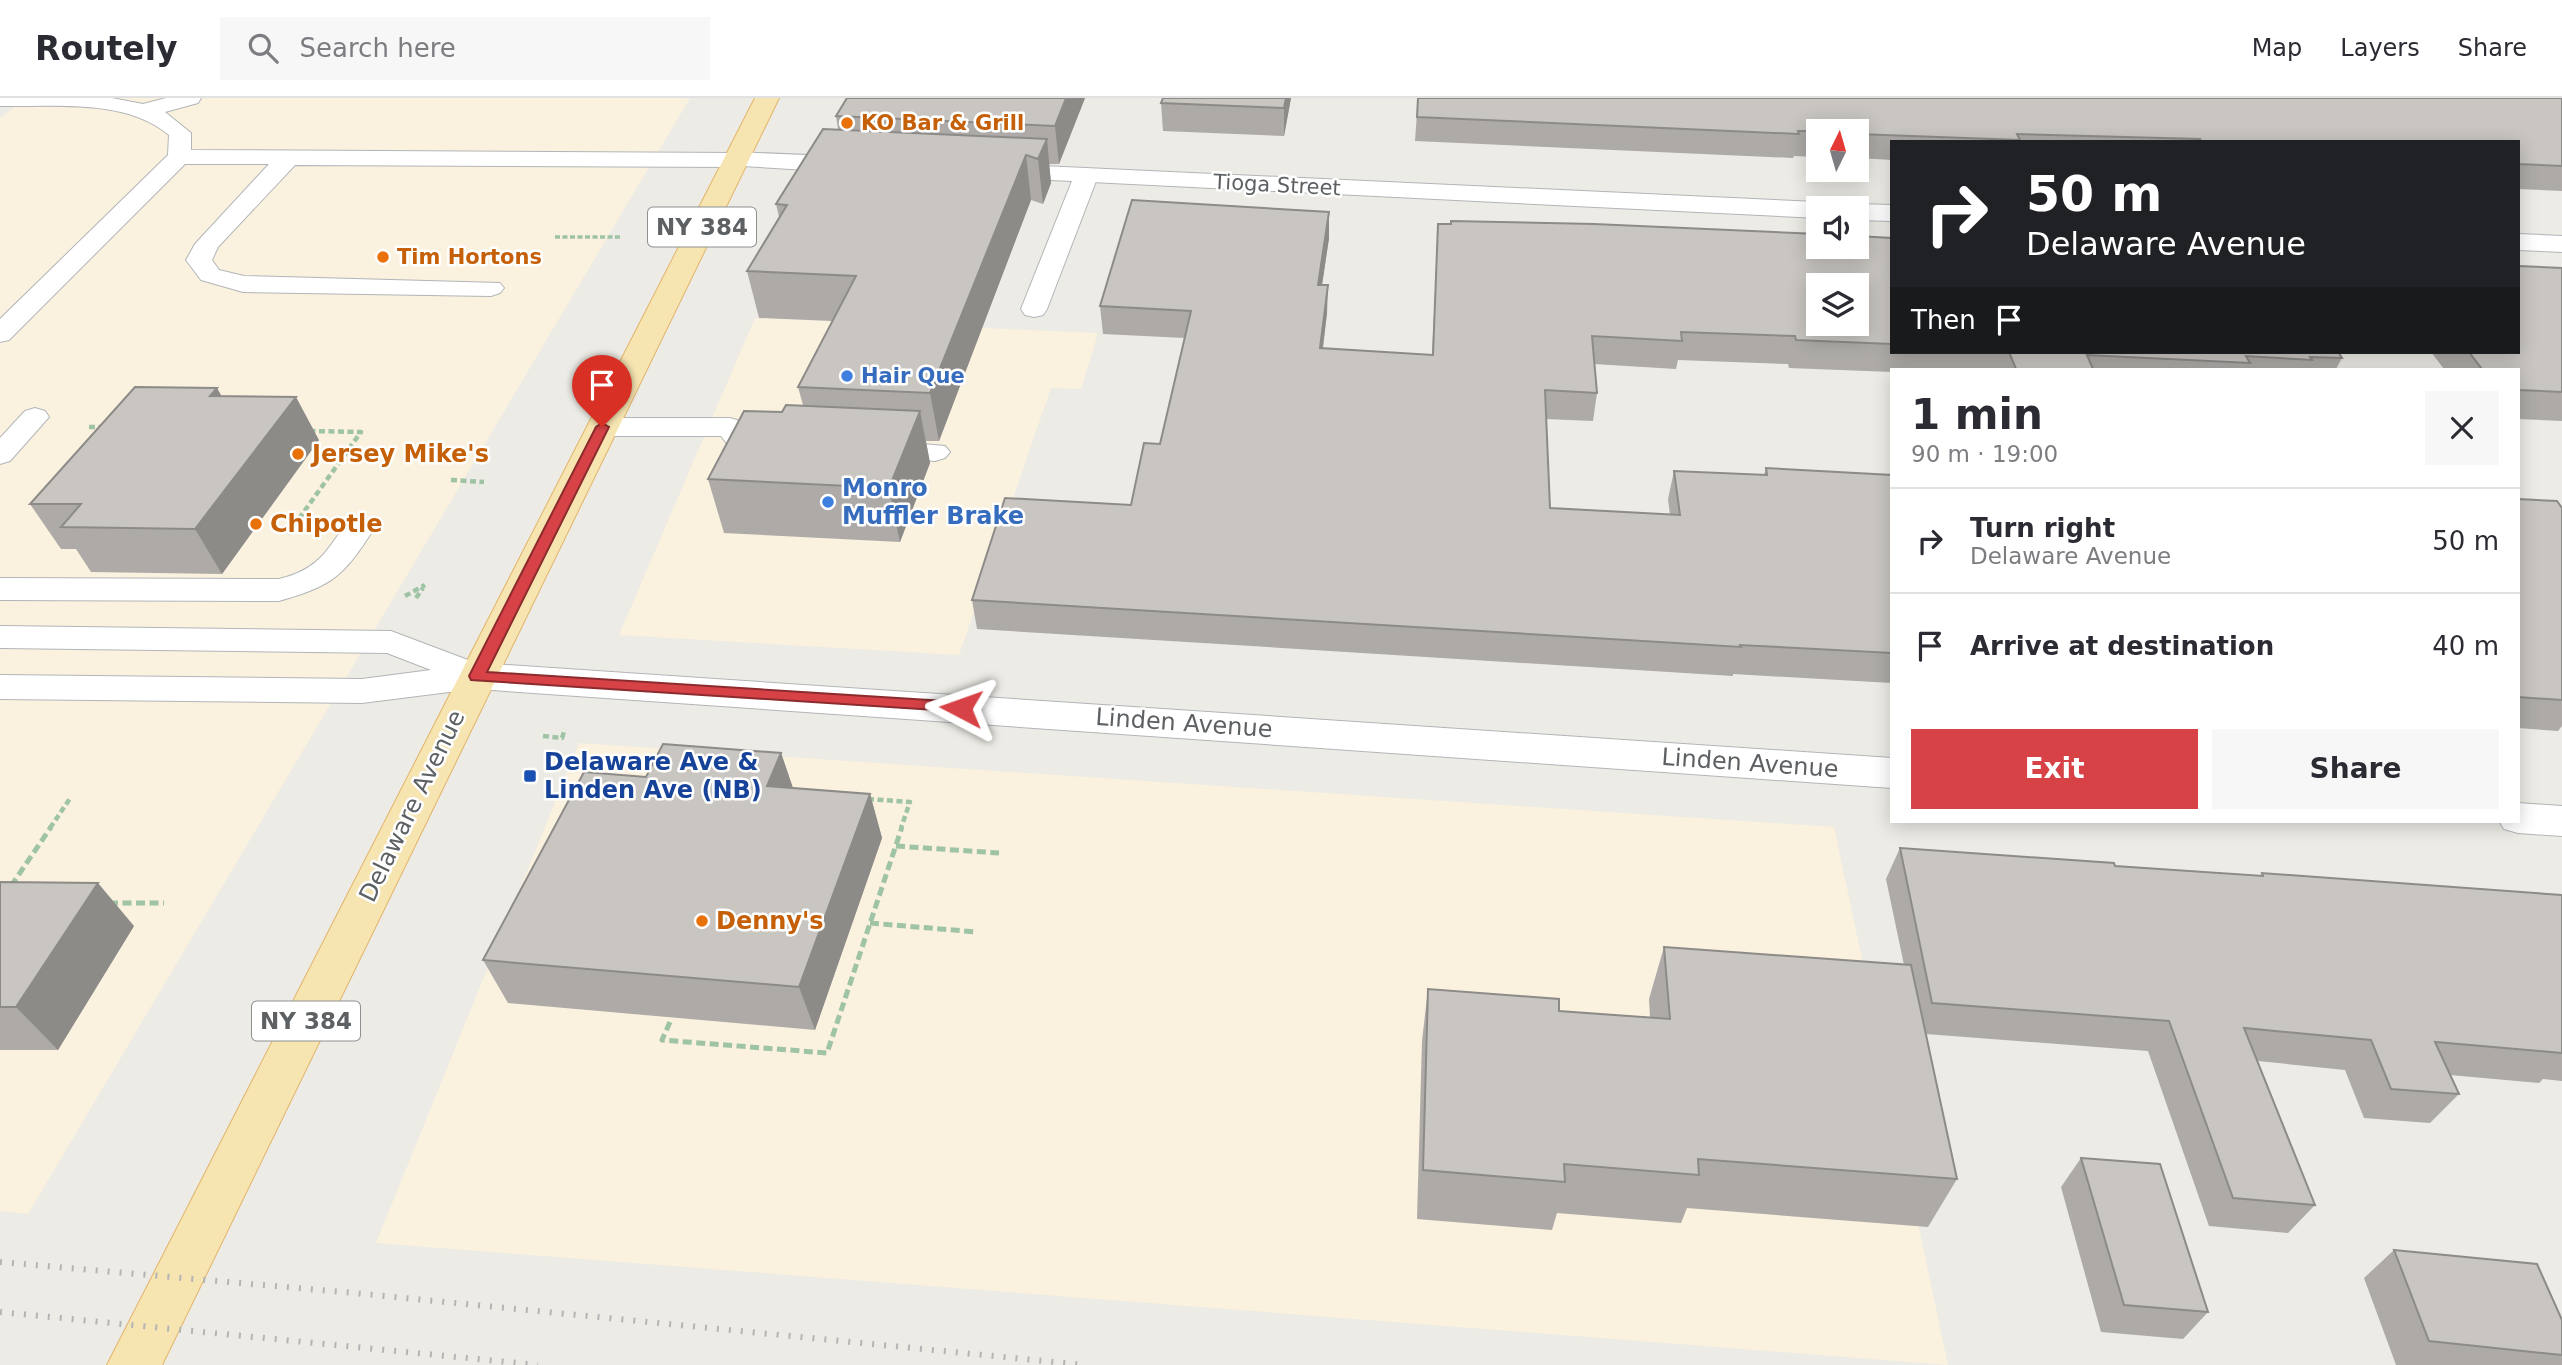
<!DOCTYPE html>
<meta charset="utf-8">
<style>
body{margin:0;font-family:"DejaVu Sans",sans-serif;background:#f7f7f7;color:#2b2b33;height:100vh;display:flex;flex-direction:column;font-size:26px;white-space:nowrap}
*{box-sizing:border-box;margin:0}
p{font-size:23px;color:#7c7c81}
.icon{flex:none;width:38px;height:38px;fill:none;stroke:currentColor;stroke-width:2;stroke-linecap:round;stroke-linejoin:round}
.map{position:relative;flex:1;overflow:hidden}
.side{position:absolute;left:1890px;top:270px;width:630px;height:455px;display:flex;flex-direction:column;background:#fff;border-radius:0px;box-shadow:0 4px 18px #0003}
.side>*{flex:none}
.hud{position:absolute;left:1890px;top:42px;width:630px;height:214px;border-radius:0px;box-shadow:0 4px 18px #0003;background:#202124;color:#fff;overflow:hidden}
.needle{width:46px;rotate:5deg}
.controls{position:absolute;left:1806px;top:21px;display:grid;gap:14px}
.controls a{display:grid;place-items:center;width:63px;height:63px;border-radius:0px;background:#fff;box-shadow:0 4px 18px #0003;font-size:35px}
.pin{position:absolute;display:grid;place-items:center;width:60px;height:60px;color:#fff;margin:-72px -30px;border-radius:50% 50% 50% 0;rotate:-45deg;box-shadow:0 0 7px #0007}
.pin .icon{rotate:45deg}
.me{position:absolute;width:77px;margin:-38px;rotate:274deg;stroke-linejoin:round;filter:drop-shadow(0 0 5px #0008)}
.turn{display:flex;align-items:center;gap:24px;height:147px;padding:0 21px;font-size:32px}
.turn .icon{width:91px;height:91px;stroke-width:2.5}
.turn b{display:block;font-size:49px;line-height:60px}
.then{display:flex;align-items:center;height:66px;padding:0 21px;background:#0003;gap:14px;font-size:26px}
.round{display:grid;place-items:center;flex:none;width:74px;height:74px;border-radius:0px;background:#f7f7f7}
.summary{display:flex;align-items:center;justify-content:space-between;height:119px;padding:0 21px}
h1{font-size:42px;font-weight:700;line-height:52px}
.action{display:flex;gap:14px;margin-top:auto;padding:14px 21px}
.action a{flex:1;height:80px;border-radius:0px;background:#d64246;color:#fff;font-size:28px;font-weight:700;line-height:80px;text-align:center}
.action a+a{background:#f7f7f7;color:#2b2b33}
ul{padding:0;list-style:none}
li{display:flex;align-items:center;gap:21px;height:105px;padding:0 21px;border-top:2px solid #e1e1e2}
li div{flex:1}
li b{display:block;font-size:26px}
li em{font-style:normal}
header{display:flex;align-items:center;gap:42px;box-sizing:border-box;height:98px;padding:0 35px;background:#fff;border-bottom:2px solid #e1e1e2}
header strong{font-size:33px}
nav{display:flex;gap:38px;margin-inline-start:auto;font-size:24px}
.search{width:490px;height:63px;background:#f7f7f7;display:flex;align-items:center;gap:18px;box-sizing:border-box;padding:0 24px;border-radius:0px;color:#7c7c81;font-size:26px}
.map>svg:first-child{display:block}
.commercial{fill:#faf1de}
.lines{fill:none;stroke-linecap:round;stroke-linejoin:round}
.service-casing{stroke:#b2b5b8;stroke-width:2}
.minor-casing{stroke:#b2b5b8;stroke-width:2}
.primary-casing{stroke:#e2b46a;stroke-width:2}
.path-far2{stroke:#9ec3a5;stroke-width:3.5;stroke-dasharray:5 2.5;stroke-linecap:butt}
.path-far1{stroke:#9ec3a5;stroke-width:4.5;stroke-dasharray:6 3.5;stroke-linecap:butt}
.path{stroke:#9ec3a5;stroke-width:5;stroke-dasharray:9 4.5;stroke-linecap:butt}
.service{fill:#fff;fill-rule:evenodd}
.minor{fill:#fff;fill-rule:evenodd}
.primary{fill:#f6e4b1;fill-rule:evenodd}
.rail{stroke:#b3b4b4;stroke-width:6;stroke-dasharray:2 10;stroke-linecap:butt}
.wall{fill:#adaaa7}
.shaded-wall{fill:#8d8b88}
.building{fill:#c9c6c2;stroke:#8d8b88;stroke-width:2;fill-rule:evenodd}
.route{fill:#d64246;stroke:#8b2b2e;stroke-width:2}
.food-dot{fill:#e8710a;stroke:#fff;stroke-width:2.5}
.shop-dot{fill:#3f7fe0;stroke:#fff;stroke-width:2.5}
.transit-dot{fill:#1a4fb4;stroke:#fff;stroke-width:2.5}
.labels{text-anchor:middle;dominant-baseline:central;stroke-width:5;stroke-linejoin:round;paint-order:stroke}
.far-food-label{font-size:21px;font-weight:bold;fill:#c56008;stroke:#fff;text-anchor:start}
.far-street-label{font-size:21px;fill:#5d6164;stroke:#fff}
.far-shop-label{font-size:21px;font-weight:bold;fill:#366cbe;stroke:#fff;text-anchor:start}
.shield{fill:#fff;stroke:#8e9092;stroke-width:2}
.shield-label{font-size:23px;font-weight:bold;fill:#5d6164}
.food-label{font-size:24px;font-weight:bold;fill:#c56008;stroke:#fff;text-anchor:start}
.shop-label{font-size:24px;font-weight:bold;fill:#366cbe;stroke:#fff;text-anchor:start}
.street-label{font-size:24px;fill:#5d6164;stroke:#fff}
.transit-label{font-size:24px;font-weight:bold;fill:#164399;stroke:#fff;text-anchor:start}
</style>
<header>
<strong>Routely</strong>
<div class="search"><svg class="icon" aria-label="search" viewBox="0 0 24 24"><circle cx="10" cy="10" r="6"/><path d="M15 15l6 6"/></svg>Search here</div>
<nav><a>Map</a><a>Layers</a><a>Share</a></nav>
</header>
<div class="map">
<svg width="2562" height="1267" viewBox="0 0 2562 1267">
<rect width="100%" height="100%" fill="#edebe5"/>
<path class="commercial" d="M 27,0 L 690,0 L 28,1116 L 0,1113 L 0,20 Z
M 755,220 L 1098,235 L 1081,291 L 1051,290 L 959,557 L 619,537 Z
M 579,645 L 1834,729 L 1948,1267 L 376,1145 Z"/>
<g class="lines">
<defs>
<path id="service" d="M 0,0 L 112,0 L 143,6 L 166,0 L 201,0 L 198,5 L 165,14 L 191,35 L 191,52 L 735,55 L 743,57 L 747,62 L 743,67 L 735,69 L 295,67 L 218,149 L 212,162 L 219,172 L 244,178 L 500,185 L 504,190 L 500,195 L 491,198 L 243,194 L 201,182 L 186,162 L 195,146 L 269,66 L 185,66 L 9,242 L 0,244 L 0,221 L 168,57 L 169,37 C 125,0 54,9 0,8 Z
M 1086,71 L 1094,73 L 1098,78 L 1047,211 L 1043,217 L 1034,219 L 1025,217 L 1021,211 L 1074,78 L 1078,73 Z
M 35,310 L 45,313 L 49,319 L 10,363 L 0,366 L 0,340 L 25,313 Z
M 602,320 L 730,320 L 740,323 L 750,337 L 784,340 L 789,346 L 784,352 C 767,356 748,355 731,351 L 721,338 L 602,338 L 592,335 L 588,329 L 592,323 Z
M 879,342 L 945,348 L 950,354 L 945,360 L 935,363 L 869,357 L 864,351 L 869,345 Z
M 358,422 L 369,425 L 373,432 C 344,478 332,488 279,503 L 0,502 L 0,480 L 279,481 C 296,477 311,470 323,457 C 335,444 341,427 358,422 Z
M 0,528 L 391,533 L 489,570 L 494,578 L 489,586 L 473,591 L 362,605 L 0,601 L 0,577 L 362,581 L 431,572 L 387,555 L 0,550 Z"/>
<path id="minor" d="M 735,54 L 855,59 L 864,62 L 868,67 L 864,72 L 855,75 L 726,67 L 722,62 L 726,57 Z
M 999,66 L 1818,104 L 1827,106 L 1830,110 L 1818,110 L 1818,120 L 990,79 L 986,74 L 990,69 Z
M 1857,106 L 1892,107 L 1892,123 L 1857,122 L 1857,110 L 1846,110 Z
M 2518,136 L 2562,138 L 2562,154 L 2518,152 Z
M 477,565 L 1892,660 L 1892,690 L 477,591 L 464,587 L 458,578 L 464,569 Z
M 2518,705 L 2562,708 L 2562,738 L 2518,735 L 2504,731 L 2499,723 L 2518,723 Z"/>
<path id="primary" d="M 755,0 L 779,0 L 162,1267 L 107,1267 Z"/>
</defs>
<use href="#service" class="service-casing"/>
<use href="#minor" class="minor-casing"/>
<use href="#primary" class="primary-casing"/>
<path class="path-far2" d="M 555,139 L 622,139"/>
<path class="path-far1" d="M 89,329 L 102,329
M 451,382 L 484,384
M 288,436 L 361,334 L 310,333
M 405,498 L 425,487
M 416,500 L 423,490
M 543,638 L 562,640 L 565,631
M 868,701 L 910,704 L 901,730
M 50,730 L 71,699"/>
<path class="path" d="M 896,748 L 999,755
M 11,788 L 51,729
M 109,805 L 164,805
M 870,825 L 977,834
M 670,924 L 662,942 L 827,955 L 902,729"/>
<use href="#service" class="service"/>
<use href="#minor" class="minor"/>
<use href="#primary" class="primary"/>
<path class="rail" d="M 0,1164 L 354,1195 L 1085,1267
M 0,1214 L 538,1267"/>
</g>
<path class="wall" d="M 847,0 L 1085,0 L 1059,66 L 1049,66 L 1051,85 L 1043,106 L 1031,102 L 939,343 L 926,343 L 930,365 L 900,444 L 724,435 L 708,381 L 782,314 L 803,307 L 798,289 L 833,223 L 759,220 L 747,173 L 779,119 L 776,106 L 838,31 L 836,18 Z
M 1291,0 L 1284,38 L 1163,33 L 1161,5 Z
M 1418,0 L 2562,0 L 2562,93 L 2518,91 L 2518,44 L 1892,44 L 1892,62 L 1857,60 L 1857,33 L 1818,33 L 1818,59 L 1794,58 L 1793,60 L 1415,43 Z
M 1438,126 L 1892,140 L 1892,254 L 2338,254 L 2342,260 L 2336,271 L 1892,271 L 1892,274 L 1789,270 L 1788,266 L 1678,262 L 1676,271 L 1594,266 L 1597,295 L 1593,323 L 1546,321 L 1550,410 L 1670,417 L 1668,401 L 1674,373 L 1764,377 L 1766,370 L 1892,377 L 1892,585 L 1733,576 L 1733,578 L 977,531 L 972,502 L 1131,407 L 1160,346 L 1185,240 L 1103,236 L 1100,208 L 1329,140 L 1322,187 L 1327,215 L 1323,251 L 1432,257 Z
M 2562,170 L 2562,323 L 2518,321 L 2518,271 L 2444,271 L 2431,254 L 2518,254 Z
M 217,290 L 221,298 L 319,342 L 222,476 L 91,474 L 76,451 L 61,451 L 30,406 Z
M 2518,401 L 2562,410 L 2562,628 L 2558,633 L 2518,630 Z
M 781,655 L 793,690 L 870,696 L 882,740 L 815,932 L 508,905 L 483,862 L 646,679 Z
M 1900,750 L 2115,768 L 2260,778 L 2262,775 L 2562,797 L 2562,983 L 2543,981 L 2539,985 L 2450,977 L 2459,996 L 2430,1025 L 2364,1020 L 2345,972 L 2258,963 L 2315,1107 L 2288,1135 L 2209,1128 L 2148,953 L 1926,936 L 1957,1081 L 1928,1129 L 1687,1110 L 1681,1125 L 1557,1115 L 1552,1132 L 1417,1121 L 1422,943 L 1428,891 L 1559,913 L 1650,919 L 1649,901 L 1664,849 L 1904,867 L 1886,781 Z
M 0,784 L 134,828 L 58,952 L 0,952 Z
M 2081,1060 L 2208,1214 L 2183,1241 L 2101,1234 L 2061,1089 Z
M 2394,1152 L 2562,1257 L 2562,1267 L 2396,1267 L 2364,1180 Z"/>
<path class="shaded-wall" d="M 1066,0 L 1085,0 L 1059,66 L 1055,28 Z
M 1286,0 L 1291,0 L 1284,38 L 1284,10 Z
M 1047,41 L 1051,85 L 1043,106 L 1038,61 Z
M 1026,57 L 1031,102 L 939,343 L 930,295 Z
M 1329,114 L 1329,140 L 1318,214 L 1318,187 Z
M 1328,187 L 1327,215 L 1319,278 L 1320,250 Z
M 217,290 L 241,333 L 210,298 Z
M 296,299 L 319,342 L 222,476 L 195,431 Z
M 920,313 L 930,365 L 900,444 L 889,390 Z
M 781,655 L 796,699 L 767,688 Z
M 870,696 L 882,740 L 815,932 L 799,889 Z
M 98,785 L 134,828 L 58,952 L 16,909 Z"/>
<path class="building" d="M 847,0 L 1066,0 L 1055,28 L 836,18 Z
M 1163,0 L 1286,0 L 1284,10 L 1161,5 Z
M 1418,0 L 2562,0 L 2562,68 L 2518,66 L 2518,44 L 2202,44 L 2200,41 L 2017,36 L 2020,42 L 1857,36 L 1857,33 L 1798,33 L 1799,36 L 1417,19 Z
M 823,31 L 1047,41 L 1038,61 L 1026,57 L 930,295 L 798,289 L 856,178 L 747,173 L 787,107 L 776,106 Z
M 1132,102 L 1329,114 L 1318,187 L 1328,187 L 1320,250 L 1433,257 L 1438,126 L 1451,126 L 1451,123 L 1594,126 L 1818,136 L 1818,149 L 1857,149 L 1857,138 L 1892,140 L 1892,246 L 1796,242 L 1795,238 L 1681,234 L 1682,243 L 1592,238 L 1597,295 L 1545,292 L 1550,410 L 1680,417 L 1674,373 L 1767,377 L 1766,370 L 1892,377 L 1892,555 L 1740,547 L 1741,549 L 972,502 L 1005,400 L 1131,407 L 1144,345 L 1160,346 L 1191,213 L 1100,208 ZM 1818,187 L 1857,187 L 1857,226 L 1818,226 Z
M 2518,168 L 2562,170 L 2562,294 L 2518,292 L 2518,271 L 2482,271 L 2469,254 L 2518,254 Z
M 2009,254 L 2338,254 L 2342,260 L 2310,259 L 2312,262 L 2246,258 L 2250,265 L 2087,257 L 2093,271 L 2016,271 Z
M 135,289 L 217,290 L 210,298 L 296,299 L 195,431 L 61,429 L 81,406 L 30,406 Z
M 786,307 L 920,313 L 889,390 L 708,381 L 744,313 L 782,314 Z
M 2518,401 L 2557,403 L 2562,410 L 2562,602 L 2518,599 Z
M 663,646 L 781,655 L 767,688 L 870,696 L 799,889 L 483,862 L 584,674 L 646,679 Z
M 1900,750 L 2114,765 L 2115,768 L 2263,778 L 2262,775 L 2562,797 L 2562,955 L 2435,944 L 2459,996 L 2391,991 L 2371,942 L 2244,930 L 2315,1107 L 2233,1100 L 2169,923 L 1932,905 Z
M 0,784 L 98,785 L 16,909 L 0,909 Z
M 1664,849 L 1911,867 L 1957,1081 L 1698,1061 L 1699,1077 L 1564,1066 L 1565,1084 L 1423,1072 L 1428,891 L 1559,901 L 1559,913 L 1670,921 Z
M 2081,1060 L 2160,1066 L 2208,1214 L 2124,1207 Z
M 2394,1152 L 2537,1166 L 2562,1222 L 2562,1257 L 2429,1243 Z"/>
<path class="route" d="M 602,325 L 609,329 L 487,574 L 961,604 L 969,610 L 966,614 L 471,582 L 469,578 L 596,329 Z"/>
<g class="food-dot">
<circle cx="847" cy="25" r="7"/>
<circle cx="383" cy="159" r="7"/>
<circle cx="298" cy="356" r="7"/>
<circle cx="256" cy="426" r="7"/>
<circle cx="702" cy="823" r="7"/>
</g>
<g class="shop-dot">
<circle cx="847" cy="278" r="7"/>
<circle cx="828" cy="404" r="7"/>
</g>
<rect class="transit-dot" x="523" y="671" width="14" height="14" rx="3.5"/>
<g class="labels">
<g class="far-food-label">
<text x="861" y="25">KO Bar &amp; Grill</text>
<text x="397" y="159">Tim Hortons</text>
</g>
<g class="far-street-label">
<text transform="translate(1277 87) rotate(3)">Tioga Street</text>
</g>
<g class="far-shop-label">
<text x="861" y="278">Hair Que</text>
</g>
<g class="shield">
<rect x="648" y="109.5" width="108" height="39" rx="5"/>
<rect x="252" y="903.5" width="108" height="39" rx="5"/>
</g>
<g class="shield-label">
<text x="702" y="129">NY 384</text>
<text x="306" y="923">NY 384</text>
</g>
<g class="food-label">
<text x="312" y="356">Jersey Mike's</text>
<text x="270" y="426">Chipotle</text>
<text x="716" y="823">Denny's</text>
</g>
<g class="shop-label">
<text x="842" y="390">Monro<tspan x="842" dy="28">Muffler Brake</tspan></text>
</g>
<g class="street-label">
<text transform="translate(1184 625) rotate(4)">Linden Avenue</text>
<text transform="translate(1750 665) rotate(4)">Linden Avenue</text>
<text transform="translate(412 708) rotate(-64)">Delaware Avenue</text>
</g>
<g class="transit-label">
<text x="544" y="664">Delaware Ave &amp;<tspan x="544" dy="28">Linden Ave (NB)</tspan></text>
</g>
</g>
</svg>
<div class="controls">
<a><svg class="needle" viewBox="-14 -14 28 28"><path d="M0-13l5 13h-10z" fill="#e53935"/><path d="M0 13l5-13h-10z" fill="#7c7c81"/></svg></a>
<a><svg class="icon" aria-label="sound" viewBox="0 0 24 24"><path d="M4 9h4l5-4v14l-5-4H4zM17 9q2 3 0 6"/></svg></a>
<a><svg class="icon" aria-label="layers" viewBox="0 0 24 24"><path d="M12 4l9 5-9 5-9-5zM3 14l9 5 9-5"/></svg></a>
</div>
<div class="pin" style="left:602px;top:329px;background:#d93025"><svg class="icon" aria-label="arrive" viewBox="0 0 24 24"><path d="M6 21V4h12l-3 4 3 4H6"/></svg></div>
<svg class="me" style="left:961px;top:610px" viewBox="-20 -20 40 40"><path d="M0-17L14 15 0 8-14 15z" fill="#d64246" stroke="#fff" stroke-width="4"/></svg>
<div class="hud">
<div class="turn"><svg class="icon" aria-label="right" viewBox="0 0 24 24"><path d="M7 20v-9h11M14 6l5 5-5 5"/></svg><div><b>50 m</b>Delaware Avenue</div></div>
<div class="then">Then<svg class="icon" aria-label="arrive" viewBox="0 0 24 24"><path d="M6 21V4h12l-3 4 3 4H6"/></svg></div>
</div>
<section class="side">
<div class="summary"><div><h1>1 min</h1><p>90 m · 19:00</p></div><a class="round"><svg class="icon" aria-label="close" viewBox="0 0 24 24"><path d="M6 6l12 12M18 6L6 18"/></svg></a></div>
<ul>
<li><svg class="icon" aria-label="right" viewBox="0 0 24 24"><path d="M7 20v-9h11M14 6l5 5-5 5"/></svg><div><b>Turn right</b><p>Delaware Avenue</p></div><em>50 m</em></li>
<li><svg class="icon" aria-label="arrive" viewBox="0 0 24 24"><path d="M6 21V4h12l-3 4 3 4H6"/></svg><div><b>Arrive at destination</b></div><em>40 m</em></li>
</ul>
<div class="action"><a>Exit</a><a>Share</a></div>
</section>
</div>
